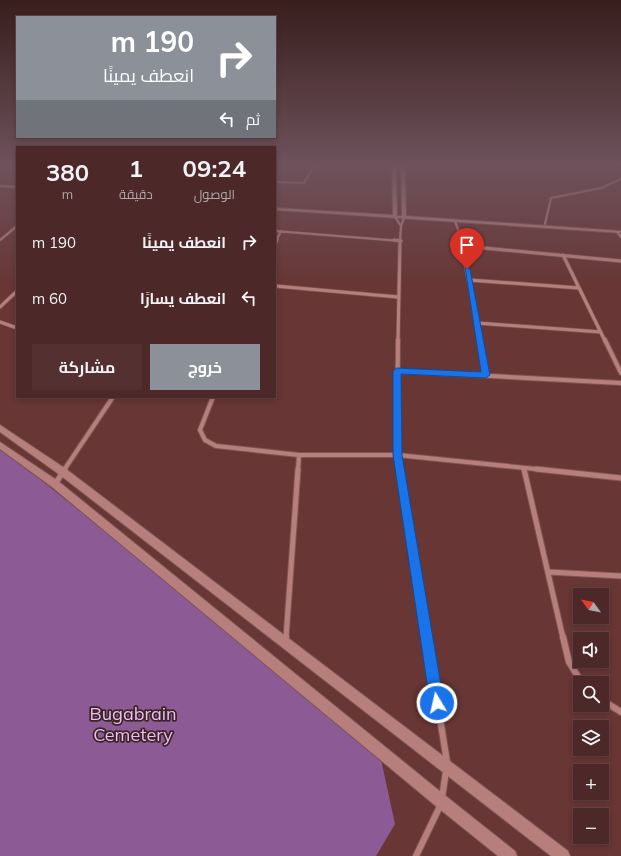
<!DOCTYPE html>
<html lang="ar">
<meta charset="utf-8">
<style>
body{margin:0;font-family:Mulish,Cairo,sans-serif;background:#543030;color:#f1f3f6;direction:rtl;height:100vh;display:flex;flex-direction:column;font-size:15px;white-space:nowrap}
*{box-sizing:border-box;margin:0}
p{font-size:13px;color:#b3a6a8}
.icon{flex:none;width:22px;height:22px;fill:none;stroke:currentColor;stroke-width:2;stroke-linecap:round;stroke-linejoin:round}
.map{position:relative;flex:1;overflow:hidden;direction:ltr}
.sheet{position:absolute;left:16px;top:146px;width:260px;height:252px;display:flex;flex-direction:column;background:#4d2828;border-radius:0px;box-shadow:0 2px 6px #0003,0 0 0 1px #644445;direction:rtl}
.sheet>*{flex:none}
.hud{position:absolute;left:16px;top:16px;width:260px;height:122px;border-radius:0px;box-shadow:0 2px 6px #0003,0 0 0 1px #644445;direction:rtl;background:#8c9099;color:#fff;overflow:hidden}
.needle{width:26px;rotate:303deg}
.controls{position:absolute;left:573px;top:588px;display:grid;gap:8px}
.controls a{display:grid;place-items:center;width:36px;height:36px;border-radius:0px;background:#4d2828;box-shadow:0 2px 6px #0003,0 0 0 1px #644445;font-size:20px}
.pin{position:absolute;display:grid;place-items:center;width:34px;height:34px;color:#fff;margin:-41px -17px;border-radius:50% 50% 50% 0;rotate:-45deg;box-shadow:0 0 4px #0007}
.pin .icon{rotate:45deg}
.me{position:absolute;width:44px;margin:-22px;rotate:351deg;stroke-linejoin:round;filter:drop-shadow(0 0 3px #0008)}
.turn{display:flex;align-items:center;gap:14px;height:84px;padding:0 16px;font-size:18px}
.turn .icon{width:52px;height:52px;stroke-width:2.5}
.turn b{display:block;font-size:28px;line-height:34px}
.then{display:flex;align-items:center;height:38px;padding:0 16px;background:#0003;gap:8px;font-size:15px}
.eta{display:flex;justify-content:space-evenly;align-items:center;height:68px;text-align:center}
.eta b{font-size:24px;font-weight:700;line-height:28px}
.action{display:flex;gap:8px;margin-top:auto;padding:8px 16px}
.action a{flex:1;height:46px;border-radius:0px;background:#8c9099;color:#fff;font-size:16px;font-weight:700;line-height:46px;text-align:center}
.action a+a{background:#543030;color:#f1f3f6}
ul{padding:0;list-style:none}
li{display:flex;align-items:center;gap:12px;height:56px;padding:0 16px}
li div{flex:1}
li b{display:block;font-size:15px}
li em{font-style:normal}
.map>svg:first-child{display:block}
.green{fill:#8c5a94}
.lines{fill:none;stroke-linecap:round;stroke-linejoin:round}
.street-far4-casing{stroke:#7e5655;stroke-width:3}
.street-far3-casing{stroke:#7e5655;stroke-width:4.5}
.street-far2-casing{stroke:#7e5655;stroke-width:6}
.street-far1-casing{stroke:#7e5655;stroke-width:7}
.street-casing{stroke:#7e5655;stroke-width:8}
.secondary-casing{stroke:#7e5655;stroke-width:2}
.street-far4{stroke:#b67f7c;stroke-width:2}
.street-far3{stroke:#b67f7c;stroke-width:3}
.street-far2{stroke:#b67f7c;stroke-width:4}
.street-far1{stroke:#b67f7c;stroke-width:5}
.street{stroke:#b67f7c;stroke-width:6}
.secondary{fill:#b67f7c;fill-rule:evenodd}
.route{fill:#1a73e8;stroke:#114b97}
.labels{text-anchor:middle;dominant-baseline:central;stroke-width:3.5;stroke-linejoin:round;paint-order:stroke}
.near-park-label{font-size:18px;fill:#edbdf4;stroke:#3c2525}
</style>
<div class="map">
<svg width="621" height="856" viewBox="0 0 621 856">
<rect width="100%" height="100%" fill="#673635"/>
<path class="green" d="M 0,450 L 41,480 L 379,750 L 395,824 L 376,856 L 0,856 Z"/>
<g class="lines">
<defs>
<path id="street-far4" d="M 275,182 L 304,183 L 315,164
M 395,217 L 401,226
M 455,221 L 462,241
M 545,224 L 551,198 L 601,188 L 621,179
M 275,231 L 401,241
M 617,232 L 621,237
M 0,240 L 17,226
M 276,241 L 281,231
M 400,241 L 401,226 L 404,218"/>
<path id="street-far3" d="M 394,240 L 401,241
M 461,240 L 480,341
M 275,244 L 277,240
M 463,246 L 621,261
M 563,255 L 605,341
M 469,280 L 579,288
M 275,286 L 398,297
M 0,307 L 17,291
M 0,322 L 17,328
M 477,323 L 601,332
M 398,341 L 400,240"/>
<path id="street-far2" d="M 398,340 L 397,455 L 399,470
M 480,340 L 486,375
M 605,340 L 621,373
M 397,371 L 621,383
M 213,397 L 200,430 L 205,440 L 216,446 L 299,455 L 397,455 L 546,470
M 64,470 L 113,397
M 298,470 L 299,455"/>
<path id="street-far1" d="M 399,469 L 427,638
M 524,469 L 563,638
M 536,469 L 621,478
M 55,484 L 65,469
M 549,572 L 621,576
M 286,638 L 298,469"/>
<path id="street" d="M 427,637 L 447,762
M 563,637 L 569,662 L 582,683
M 286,641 L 286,637
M 602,700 L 621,712
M 442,798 L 446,771
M 416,856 L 441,804"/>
<path id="secondary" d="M 392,164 L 396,164 L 397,216 L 402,216 L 401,164 L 405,164 L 406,216 L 621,231 L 621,233 L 275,210 L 275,208 L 393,215 Z
M 0,185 L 17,186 L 17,188 L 0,187 Z
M 0,425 L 66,469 L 568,851 L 570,856 L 551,856 L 60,475 L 0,432 Z
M 0,442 L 58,481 L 447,797 L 515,851 L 517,856 L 498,856 L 437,807 L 52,487 L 0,449 Z"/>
</defs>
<use href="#street-far4" class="street-far4-casing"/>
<use href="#street-far3" class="street-far3-casing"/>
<use href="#street-far2" class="street-far2-casing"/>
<use href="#street-far1" class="street-far1-casing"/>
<use href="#street" class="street-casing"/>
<use href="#secondary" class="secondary-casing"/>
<use href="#street-far4" class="street-far4"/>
<use href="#street-far3" class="street-far3"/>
<use href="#street-far2" class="street-far2"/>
<use href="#street-far1" class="street-far1"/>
<use href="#street" class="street"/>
<use href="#secondary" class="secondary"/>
</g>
<linearGradient id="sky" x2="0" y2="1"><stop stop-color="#391e1d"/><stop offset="0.58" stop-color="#6e525c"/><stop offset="1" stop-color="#6e525c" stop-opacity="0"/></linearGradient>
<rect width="621" height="284" fill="url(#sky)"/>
<path class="route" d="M 465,267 L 470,269 L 490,375 L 486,378 L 401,374 L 402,455 L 444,703 L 442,708 L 437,710 L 432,708 L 430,703 L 393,455 L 393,371 L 397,368 L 481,372 Z"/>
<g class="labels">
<g class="near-park-label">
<text x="133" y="713">Bugabrain<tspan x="133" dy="21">Cemetery</tspan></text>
</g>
</g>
</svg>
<div class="controls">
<a><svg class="needle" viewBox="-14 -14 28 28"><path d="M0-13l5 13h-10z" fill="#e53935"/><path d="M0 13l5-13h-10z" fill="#b3a6a8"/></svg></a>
<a><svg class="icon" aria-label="sound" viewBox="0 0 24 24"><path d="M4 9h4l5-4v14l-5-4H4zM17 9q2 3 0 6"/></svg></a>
<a><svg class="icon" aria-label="search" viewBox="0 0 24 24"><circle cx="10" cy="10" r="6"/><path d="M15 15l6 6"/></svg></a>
<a><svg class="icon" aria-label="layers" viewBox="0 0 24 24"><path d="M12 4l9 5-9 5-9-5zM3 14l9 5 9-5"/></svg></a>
<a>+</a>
<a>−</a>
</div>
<div class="pin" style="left:467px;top:269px;background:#d93025"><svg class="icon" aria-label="arrive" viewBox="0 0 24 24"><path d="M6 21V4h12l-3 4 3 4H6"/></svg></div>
<svg class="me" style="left:437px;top:703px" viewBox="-20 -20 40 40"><circle r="17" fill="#1a73e8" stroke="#fff" stroke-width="3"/><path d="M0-11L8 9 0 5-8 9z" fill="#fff"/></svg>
<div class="hud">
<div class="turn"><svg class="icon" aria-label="right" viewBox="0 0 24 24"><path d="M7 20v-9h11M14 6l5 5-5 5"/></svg><div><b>190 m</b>انعطف يمينًا</div></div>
<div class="then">ثم<svg class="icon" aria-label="left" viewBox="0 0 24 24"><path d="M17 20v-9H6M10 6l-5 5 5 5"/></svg></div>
</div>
<section class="sheet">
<div class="eta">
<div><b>09:24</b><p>الوصول</p></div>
<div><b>1</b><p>دقيقة</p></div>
<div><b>380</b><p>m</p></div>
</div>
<ul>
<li><svg class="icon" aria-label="right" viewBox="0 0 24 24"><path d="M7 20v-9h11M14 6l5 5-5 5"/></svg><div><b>انعطف يمينًا</b></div><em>190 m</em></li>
<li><svg class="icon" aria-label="left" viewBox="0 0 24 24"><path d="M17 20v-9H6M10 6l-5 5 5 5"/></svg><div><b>انعطف يسارًا</b></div><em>60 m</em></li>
</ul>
<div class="action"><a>خروج</a><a>مشاركة</a></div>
</section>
</div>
